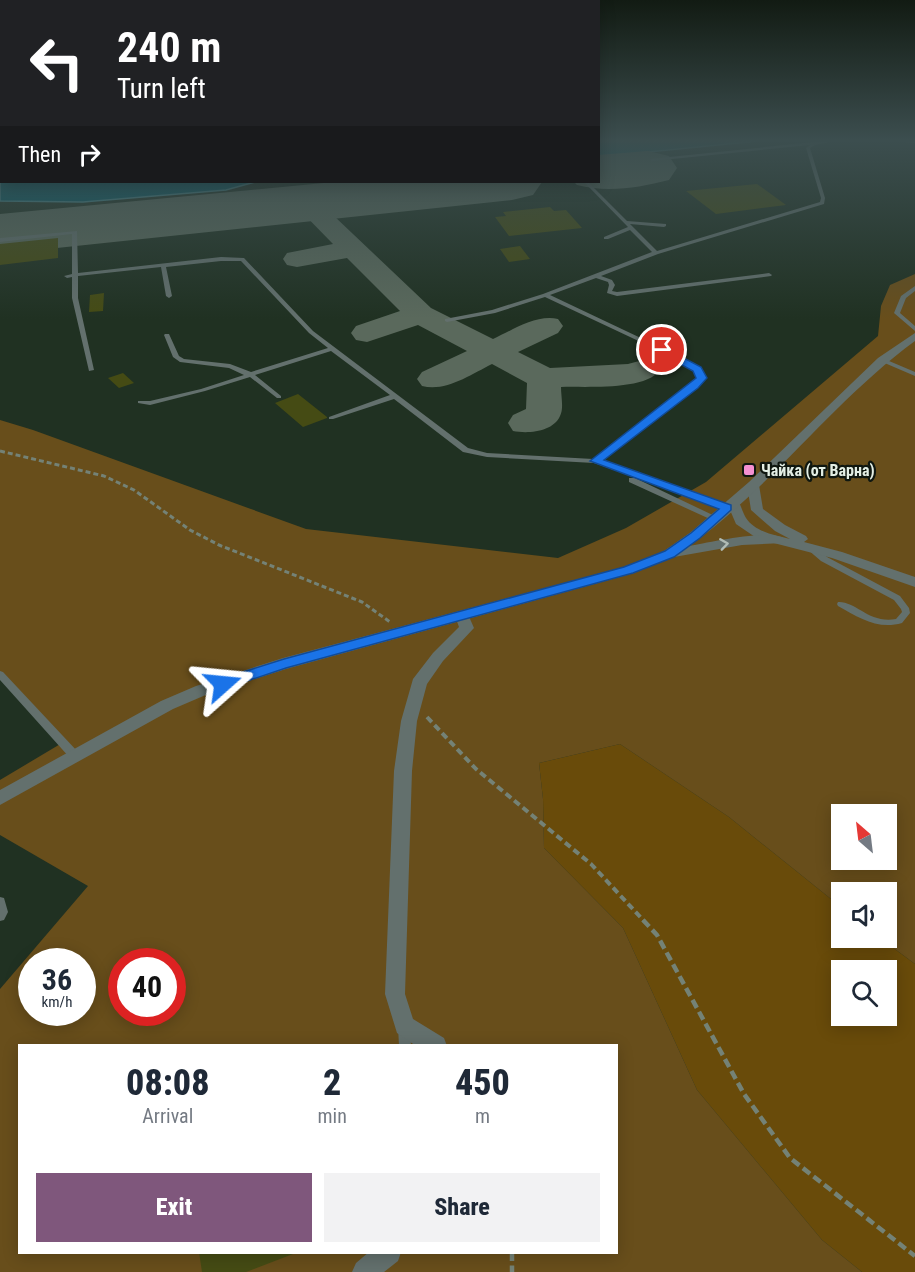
<!DOCTYPE html>
<meta charset="utf-8">
<style>
body{margin:0;font-family:"Roboto Condensed",sans-serif;background:#f2f2f3;color:#1f2937;height:100vh;display:flex;flex-direction:column;font-size:22px;white-space:nowrap}
*{box-sizing:border-box;margin:0}
p{font-size:20px;color:#747a83}
.icon{flex:none;width:33px;height:33px;fill:none;stroke:currentColor;stroke-width:2;stroke-linecap:round;stroke-linejoin:round}
.map{position:relative;flex:1;overflow:hidden}
.details{position:absolute;left:18px;top:1044px;width:600px;height:210px;display:flex;flex-direction:column;background:#fff;border-radius:0px;box-shadow:0 3px 15px #0003}
.details>*{flex:none}
.guide{position:absolute;left:0px;top:0px;width:600px;height:183px;box-shadow:0 3px 15px #0003;background:#202124;color:#fff;overflow:hidden}
.needle{width:39px;rotate:332deg}
.fabs{position:absolute;left:831px;top:804px;display:grid;gap:12px}
.fabs a{display:grid;place-items:center;width:66px;height:66px;border-radius:0px;background:#fff;box-shadow:0 3px 15px #0003;font-size:30px}
.speed{position:absolute;left:18px;top:948px;display:flex;gap:12px;font-size:30px;font-weight:700;text-align:center}
.speed>*{display:grid;place-content:center;width:78px;height:78px;border-radius:50%;background:#fff;box-shadow:0 3px 15px #0003;line-height:1}
.speed small{font-size:15px;font-weight:400}
.speed .limit{border:9px solid #d22;background:#fff;color:#111}
.pin{position:absolute;display:grid;place-items:center;width:51px;height:51px;color:#fff;margin:-26px;border:3px solid #fff;border-radius:50%;box-shadow:0 2px 6px #0007}
.me{position:absolute;width:66px;margin:-33px;rotate:72deg;stroke-linejoin:round;filter:drop-shadow(0 0 4px #0008)}
.turn{display:flex;align-items:center;gap:21px;height:126px;padding:0 18px;font-size:27px}
.turn .icon{width:78px;height:78px;stroke-width:2.5}
.turn b{display:block;font-size:42px;line-height:51px}
.then{display:flex;align-items:center;height:57px;padding:0 18px;background:#0003;gap:12px;font-size:22px}
.eta{display:flex;justify-content:space-evenly;align-items:center;height:102px;text-align:center}
.eta b{font-size:36px;font-weight:800;line-height:42px}
.primary-button{display:flex;gap:12px;margin-top:auto;padding:12px 18px}
.primary-button a{flex:1;height:69px;border-radius:0px;background:#7f577c;color:#fff;font-size:24px;font-weight:800;line-height:69px;text-align:center}
.primary-button a+a{background:#f2f2f3;color:#1f2937}
.map>svg:first-child{display:block}
.green{fill:#694b0a;fill-rule:evenodd}
.forest{fill:#684e1b;fill-rule:evenodd}
.water{fill:#005a68;stroke:#44878e;stroke-width:1.5}
.lines{fill:none;stroke-linecap:round;stroke-linejoin:round}
.taxiway{fill:#5a695c;fill-rule:evenodd}
.runway{fill:#5a695c;fill-rule:evenodd}
.building{fill:#454b14}
.path-far2{stroke:#748276;stroke-width:3;stroke-dasharray:5 3;stroke-linecap:butt}
.path-far1{stroke:#748276;stroke-width:4;stroke-dasharray:7 4;stroke-linecap:butt}
.path{stroke:#748276;stroke-width:4.5;stroke-dasharray:9 4.5;stroke-linecap:butt}
.service{fill:#63706d;fill-rule:evenodd}
.minor{fill:#63706d;fill-rule:evenodd}
.tertiary{fill:#63706d;fill-rule:evenodd}
.oneway{stroke:#b0bcb5}
.route{fill:#1a73e8;stroke:#114b97;stroke-width:1.5}
.poi-dot{fill:#f590d1;stroke:#0f1710;stroke-width:2}
.labels{text-anchor:middle;dominant-baseline:central;stroke-width:4.5;stroke-linejoin:round;paint-order:stroke}
.poi-label{font-size:16px;font-weight:bold;fill:#e4efe5;stroke:#0f1710;text-anchor:start}
</style>
<div class="map">
<svg width="915" height="1272" viewBox="0 0 915 1272">
<rect width="100%" height="100%" fill="#203122"/>
<path class="green" d="M 620,744 L 729,817 L 841,907 L 842,938 L 880,938 L 915,964 L 915,1272 L 862,1272 L 822,1240 L 697,1090 L 623,928 L 544,848 L 543,799 L 539,763 ZM 842,970 L 886,970 L 886,1016 L 842,1016 Z"/>
<path class="forest" d="M 915,274 L 915,964 L 880,938 L 886,938 L 886,892 L 842,892 L 841,907 L 729,817 L 620,744 L 539,763 L 543,799 L 544,848 L 623,928 L 697,1090 L 822,1240 L 862,1272 L 0,1272 L 0,989 L 88,886 L 0,835 L 0,780 L 62,743 L 0,674 L 0,420 L 33,430 L 306,529 L 558,558 L 626,528 L 706,482 L 878,336 L 881,306 L 890,285 ZM 842,814 L 886,814 L 886,860 L 842,860 ZM 32,962 L 82,962 L 82,1012 L 32,1012 ZM 122,962 L 172,962 L 172,1012 L 122,1012 ZM 20,1046 L 616,1046 L 616,1252 L 20,1252 Z"/>
<path class="water" d="M 0,141 L 2,182 L 255,182 L 226,190 L 83,202 L 0,201 Z
M 599,141 L 758,141 L 599,157 Z"/>
<g class="lines">
<path class="taxiway" d="M 305,194 L 314,197 L 431,308 L 493,339 C 513,330 536,314 558,319 L 563,326 L 558,333 L 518,352 L 550,368 L 628,364 L 643,360 L 655,363 L 660,370 C 645,391 586,386 561,387 C 561,396 564,409 560,416 C 553,432 528,434 513,431 L 508,423 L 513,415 L 526,409 L 527,383 L 492,364 C 470,375 446,392 422,386 L 417,379 L 422,372 L 467,351 L 418,325 L 367,342 L 356,340 L 351,333 L 356,326 L 400,311 L 347,258 L 297,267 L 287,265 L 283,259 L 287,253 L 333,244 L 292,202 L 296,197 Z"/>
<path class="runway" d="M 648,151 L 669,156 L 677,168 L 669,180 C 638,188 607,193 577,185 L 574,182 L 598,182 L 598,155 Z
M 334,182 L 542,182 L 533,195 L 512,200 L 0,254 L 0,214 Z"/>
</g>
<path class="building" d="M 757,184 L 786,205 L 716,214 L 686,191 Z
M 550,207 L 554,211 L 566,210 L 582,228 L 509,236 L 495,217 L 506,216 L 503,212 Z
M 58,238 L 58,258 L 0,265 L 0,244 Z
M 520,246 L 530,259 L 509,262 L 500,249 Z
M 104,293 L 103,311 L 89,312 L 90,295 Z
M 123,373 L 134,383 L 119,388 L 108,378 Z
M 298,394 L 327,417 L 327,418 L 303,427 L 275,403 Z
M 199,1252 L 293,1252 L 293,1254 L 246,1272 L 202,1272 Z"/>
<g class="lines">
<path class="path-far2" d="M 0,451 L 104,476 L 134,490 L 190,530 L 219,545 L 362,602 L 390,622"/>
<path class="path-far1" d="M 427,717 L 476,769 L 591,864 L 644,921"/>
<path class="path" d="M 643,920 L 657,935 L 744,1094 L 790,1158 L 915,1256
M 512,1252 L 512,1272"/>
<path class="service" d="M 823,141 L 834,141 L 815,145 L 810,148 L 825,198 L 824,204 L 658,254 L 601,276 L 612,280 L 615,285 L 612,291 L 617,292 L 769,273 L 772,275 L 771,276 L 617,296 L 607,293 L 609,285 L 608,282 L 596,278 L 550,295 L 683,358 L 699,368 L 704,378 L 697,387 L 600,460 L 730,506 L 731,508 L 730,510 L 727,510 L 594,463 L 487,457 L 463,452 L 394,399 L 333,419 L 329,419 L 329,417 L 390,395 L 331,351 L 255,375 L 281,396 L 281,398 L 277,398 L 250,377 L 205,391 L 150,405 L 138,403 L 138,401 L 150,401 L 201,389 L 244,375 L 229,368 L 180,362 L 173,357 L 164,335 L 165,334 L 169,334 L 179,356 L 184,359 L 230,364 L 251,372 L 328,348 L 309,333 L 241,261 L 221,261 L 166,267 L 172,296 L 169,298 L 166,296 L 161,267 L 78,276 L 78,298 L 94,370 L 89,371 L 72,298 L 72,277 L 67,278 L 64,276 L 72,274 L 72,234 L 0,242 L 0,238 L 77,231 L 78,273 L 221,257 L 244,258 L 313,331 L 468,448 L 487,453 L 593,459 L 693,385 L 698,378 L 694,370 L 679,360 L 545,297 L 495,313 L 447,322 L 445,321 L 445,319 L 492,310 L 543,294 L 652,252 L 630,230 L 608,239 L 604,239 L 604,237 L 628,227 L 584,182 L 588,182 L 627,221 L 666,224 L 666,226 L 664,227 L 630,224 L 657,251 L 820,202 L 821,198 L 806,148 L 810,145 L 652,161 L 650,159 Z
M 899,141 L 915,141 L 915,143 L 901,142 Z
M 915,286 L 915,291 L 906,298 L 900,313 L 915,326 L 915,331 L 894,313 L 901,296 Z
M 882,358 L 915,372 L 915,376 L 880,361 L 880,359 Z
M 629,478 L 635,478 L 719,518 L 715,520 L 712,520 L 629,482 Z
M 810,544 L 813,545 L 827,557 L 900,596 L 909,608 L 910,613 L 902,623 C 878,630 859,618 838,606 L 837,604 L 838,602 C 856,601 869,624 896,619 L 902,612 L 901,609 L 894,600 L 821,561 L 807,549 L 806,547 Z
M 0,671 L 3,672 L 78,752 L 79,755 L 78,758 L 74,759 L 70,758 L 0,680 Z
M 0,897 L 4,898 L 8,912 L 4,920 L 0,921 Z
M 404,1020 L 408,1022 L 410,1026 L 411,1046 L 399,1046 L 398,1026 L 400,1022 Z"/>
<path class="minor" d="M 753,481 L 759,485 L 763,509 L 785,525 L 806,536 L 808,539 L 804,542 L 842,552 L 915,577 L 915,587 L 832,558 L 758,539 L 736,524 L 727,503 L 728,500 L 738,500 C 741,506 743,513 746,518 C 755,532 775,535 790,539 L 775,531 L 751,510 L 747,485 Z
M 462,611 L 467,612 L 474,628 L 443,661 L 427,684 L 417,721 L 412,771 L 405,994 L 413,1019 L 444,1038 L 447,1046 L 416,1046 L 397,1033 L 385,994 L 394,771 L 401,721 L 413,679 L 433,653 L 459,627 L 455,616 Z
M 369,1252 L 401,1252 L 398,1261 L 384,1272 L 352,1272 L 356,1263 Z"/>
<path class="tertiary" d="M 915,333 L 915,341 C 833,401 772,487 689,546 C 707,543 774,527 786,540 L 784,543 L 742,545 L 674,557 L 634,573 L 286,669 L 208,694 L 173,709 L 0,805 L 0,790 L 161,701 L 196,686 L 283,658 L 624,567 L 664,551 L 691,532 L 749,482 L 878,358 Z"/>
</g>
<defs><path id="oneway-chevron" d="M-2-3.5L2.5 0L-2 3.5" fill="none" stroke-width="1.6" stroke-linecap="round" stroke-linejoin="round" transform="scale(1.5)"/></defs>
<use class="oneway" href="#oneway-chevron" transform="translate(724 544) rotate(-8)"/>
<linearGradient id="sky" x2="0" y2="1"><stop stop-color="#121b13"/><stop offset="0.44" stop-color="#3c4e4f"/><stop offset="1" stop-color="#3c4e4f" stop-opacity="0"/></linearGradient>
<rect width="915" height="319" fill="url(#sky)"/>
<path class="route" d="M 658,348 L 665,348 L 701,367 L 707,378 L 698,388 L 604,460 L 731,505 L 731,510 L 700,538 L 674,557 L 633,573 L 286,668 L 223,689 L 218,688 L 216,684 L 218,680 L 284,659 L 624,567 L 665,551 L 691,533 L 719,509 L 590,461 L 696,378 L 693,371 L 658,352 Z"/>
<rect class="poi-dot" x="743" y="464" width="12" height="12" rx="3"/>
<g class="labels">
<g class="poi-label">
<text x="761" y="470">Чайка (от Варна)</text>
</g>
</g>
</svg>
<div class="fabs">
<a><svg class="needle" viewBox="-14 -14 28 28"><path d="M0-13l5 13h-10z" fill="#e53935"/><path d="M0 13l5-13h-10z" fill="#747a83"/></svg></a>
<a><svg class="icon" aria-label="sound" viewBox="0 0 24 24"><path d="M4 9h4l5-4v14l-5-4H4zM17 9q2 3 0 6"/></svg></a>
<a><svg class="icon" aria-label="search" viewBox="0 0 24 24"><circle cx="10" cy="10" r="6"/><path d="M15 15l6 6"/></svg></a>
</div>
<div class="speed"><div>36<small>km/h</small></div><div class="limit">40</div></div>
<div class="pin" style="left:662px;top:350px;background:#d93025"><svg class="icon" aria-label="arrive" viewBox="0 0 24 24"><path d="M6 21V4h12l-3 4 3 4H6"/></svg></div>
<svg class="me" style="left:223px;top:684px" viewBox="-20 -20 40 40"><path d="M0-17L14 15 0 8-14 15z" fill="#1a73e8" stroke="#fff" stroke-width="4"/></svg>
<div class="guide">
<div class="turn"><svg class="icon" aria-label="left" viewBox="0 0 24 24"><path d="M17 20v-9H6M10 6l-5 5 5 5"/></svg><div><b>240 m</b>Turn left</div></div>
<div class="then">Then<svg class="icon" aria-label="right" viewBox="0 0 24 24"><path d="M7 20v-9h11M14 6l5 5-5 5"/></svg></div>
</div>
<section class="details">
<div class="eta">
<div><b>08:08</b><p>Arrival</p></div>
<div><b>2</b><p>min</p></div>
<div><b>450</b><p>m</p></div>
</div>
<div class="primary-button"><a>Exit</a><a>Share</a></div>
</section>
</div>
